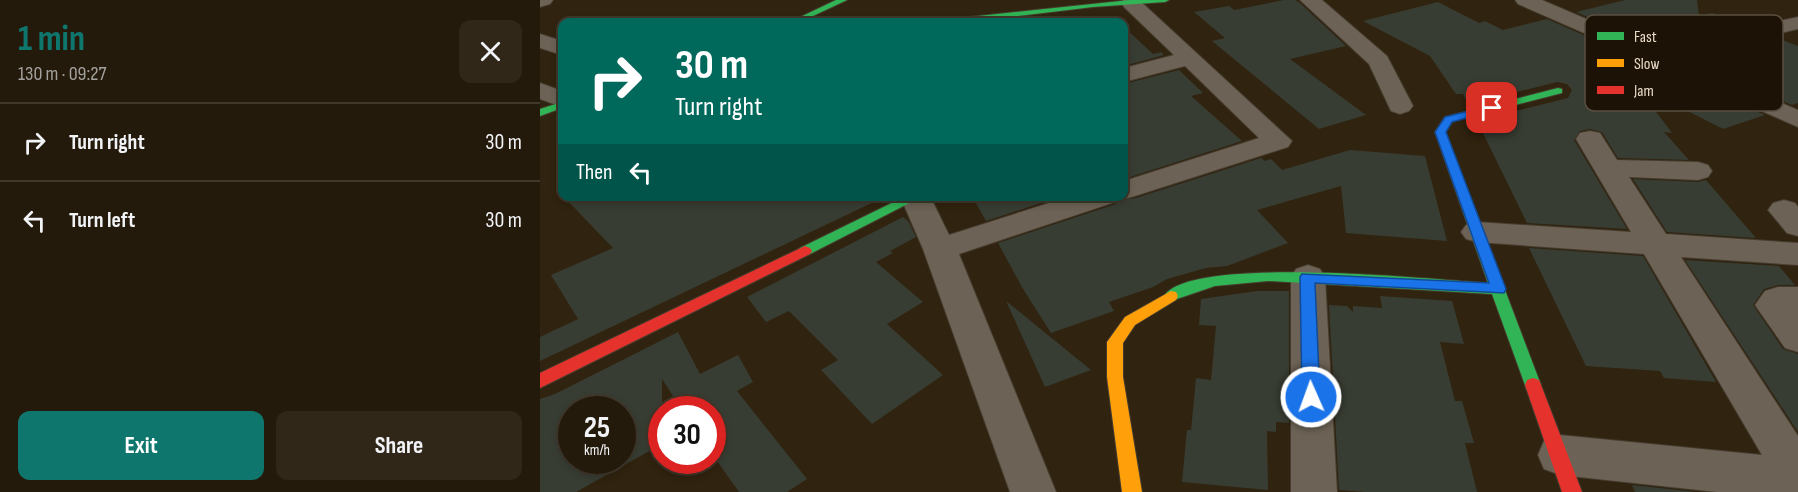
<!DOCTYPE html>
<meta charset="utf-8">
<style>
body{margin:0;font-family:"Sofia Sans Condensed",sans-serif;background:#302719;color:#f1f3f6;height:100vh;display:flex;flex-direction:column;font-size:22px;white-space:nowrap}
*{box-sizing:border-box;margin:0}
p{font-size:20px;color:#a3a19d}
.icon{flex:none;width:33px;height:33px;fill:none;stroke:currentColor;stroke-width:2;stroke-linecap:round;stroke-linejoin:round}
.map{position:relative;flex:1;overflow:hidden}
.side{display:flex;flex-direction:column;background:#241a0b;width:540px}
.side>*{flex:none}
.hud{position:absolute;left:18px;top:18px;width:570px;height:183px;border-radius:12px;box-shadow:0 3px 9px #0003,0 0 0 2px #41382c;background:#00695c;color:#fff;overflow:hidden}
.speed{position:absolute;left:18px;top:396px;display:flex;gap:12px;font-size:30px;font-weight:700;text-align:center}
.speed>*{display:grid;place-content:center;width:78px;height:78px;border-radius:50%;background:#241a0b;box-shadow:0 3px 9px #0003,0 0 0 2px #41382c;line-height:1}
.speed small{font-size:15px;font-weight:400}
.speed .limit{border:9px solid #d22;background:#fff;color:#111}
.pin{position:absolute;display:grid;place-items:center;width:51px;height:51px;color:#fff;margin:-26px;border-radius:12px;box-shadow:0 3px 9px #0006}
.me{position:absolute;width:66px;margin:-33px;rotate:358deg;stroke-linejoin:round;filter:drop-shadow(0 0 4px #0008)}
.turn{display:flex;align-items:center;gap:21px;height:126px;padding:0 18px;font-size:27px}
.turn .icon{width:78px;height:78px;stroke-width:2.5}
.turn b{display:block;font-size:42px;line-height:51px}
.then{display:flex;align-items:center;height:57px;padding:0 18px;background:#0003;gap:12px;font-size:22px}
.round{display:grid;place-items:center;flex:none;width:63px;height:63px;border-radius:12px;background:#302719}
.head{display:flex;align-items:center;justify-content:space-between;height:102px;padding:0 18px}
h1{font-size:36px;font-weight:700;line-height:45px;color:#0f766e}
.cta{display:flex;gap:12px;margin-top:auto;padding:12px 18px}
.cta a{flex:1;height:69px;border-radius:12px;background:#0f766e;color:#fff;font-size:24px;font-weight:700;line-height:69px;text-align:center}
.cta a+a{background:#302719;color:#f1f3f6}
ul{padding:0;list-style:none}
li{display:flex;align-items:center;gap:18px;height:78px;padding:0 18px;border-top:2px solid #41382c}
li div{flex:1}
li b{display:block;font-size:22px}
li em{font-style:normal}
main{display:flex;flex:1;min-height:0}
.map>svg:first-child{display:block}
.building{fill:#383d33;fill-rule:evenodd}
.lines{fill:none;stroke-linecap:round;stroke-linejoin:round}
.street-casing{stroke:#463c2e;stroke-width:2}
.fast-casing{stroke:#463c2e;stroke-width:2}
.slow-casing{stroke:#463c2e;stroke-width:2}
.jam-casing{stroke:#463c2e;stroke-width:2}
.street{fill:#6c6255;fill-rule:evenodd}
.fast{fill:#30b455;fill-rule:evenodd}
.slow{fill:#ff9f0a;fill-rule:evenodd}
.jam{fill:#e5322d;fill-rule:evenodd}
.route{fill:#1a73e8;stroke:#114b97;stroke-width:1.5}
.key{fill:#1c1205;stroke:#5a4f40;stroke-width:1.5}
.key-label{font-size:16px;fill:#ecdecb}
</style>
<main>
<section class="side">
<div class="head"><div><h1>1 min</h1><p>130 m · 09:27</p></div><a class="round"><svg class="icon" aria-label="close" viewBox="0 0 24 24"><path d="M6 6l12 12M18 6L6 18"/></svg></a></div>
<ul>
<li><svg class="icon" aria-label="right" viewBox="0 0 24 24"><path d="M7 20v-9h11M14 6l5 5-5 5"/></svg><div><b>Turn right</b></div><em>30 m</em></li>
<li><svg class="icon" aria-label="left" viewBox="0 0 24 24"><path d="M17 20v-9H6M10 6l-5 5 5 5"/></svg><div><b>Turn left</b></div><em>30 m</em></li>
</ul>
<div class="cta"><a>Exit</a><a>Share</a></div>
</section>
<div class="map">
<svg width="1258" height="492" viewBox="0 0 1258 492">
<rect width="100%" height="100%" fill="#30230f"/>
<path class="building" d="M 744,0 L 755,0 L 760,3 L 806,46 L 750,59 L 826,115 L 779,129 L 672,41 L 685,38 L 654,12 L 689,6 L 694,10 Z
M 1085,0 L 1157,0 L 1159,16 L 1172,13 L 1206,26 L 1171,34 L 1166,40 L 1170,48 L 1180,50 L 1234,37 L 1258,46 L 1258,103 L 1252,105 L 1036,12 Z
M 898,2 L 939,23 L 945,21 L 963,30 L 1007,19 L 1225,115 L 1183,129 L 1095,84 L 1132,133 L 1124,132 L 1149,160 L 1078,158 L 1062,132 L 1050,129 L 1040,131 L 1034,140 L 1087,229 L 987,223 L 937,121 L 1028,98 L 1032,90 L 1027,84 L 1017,82 L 928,104 L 923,94 L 916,94 L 890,56 L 823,21 Z
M 584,27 L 613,54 L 621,52 L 624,55 L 584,66 Z
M 639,70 L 663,93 L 651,96 L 702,141 L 584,179 L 584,84 Z
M 810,150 L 885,156 L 907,241 L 806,233 L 801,186 L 717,210 L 748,243 L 687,266 L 666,268 L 627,279 L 613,287 L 569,302 L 574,311 L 511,333 L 483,289 L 458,243 L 576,204 L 579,200 L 596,198 L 721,158 L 725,161 L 731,159 L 742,170 Z
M 1093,179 L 1158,182 L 1166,180 L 1216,238 L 1127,232 Z
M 23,196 L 337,196 L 340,199 L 0,361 L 0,337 L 38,319 L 11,275 L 73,248 Z
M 432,196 L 522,196 L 446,221 Z
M 363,217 L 369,222 L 376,237 L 350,251 L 353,253 L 336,262 L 383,302 L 347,324 L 403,375 L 332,424 L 281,370 L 298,360 L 249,311 L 226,322 L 207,297 Z
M 989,248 L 1103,256 L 1176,382 L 1124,378 L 1120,371 L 1046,366 Z
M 1145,260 L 1239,266 L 1255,285 L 1238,285 L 1224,289 L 1213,305 L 1243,349 L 1258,354 L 1258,432 Z
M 717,291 L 749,291 L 749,423 L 736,422 L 736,432 L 727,431 L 728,490 L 642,482 L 647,430 L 651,430 L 656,378 L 671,380 L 676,326 L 659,325 L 661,299 Z
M 840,296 L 912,301 L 924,344 L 900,342 L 915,401 L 922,401 L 934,443 L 925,443 L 937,492 L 825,492 L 799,490 L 789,305 L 807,306 L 813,312 L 813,306 L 842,308 Z
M 466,301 L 551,370 L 505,387 Z
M 138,332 L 160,374 L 198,355 L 213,382 L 197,391 L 267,479 L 247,492 L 199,492 L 172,454 L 172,410 L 142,410 L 122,379 L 122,444 L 36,492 L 0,492 L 0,399 L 15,394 ZM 32,410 L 82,410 L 82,460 L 32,460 Z
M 1092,485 L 1156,492 L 1095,492 Z"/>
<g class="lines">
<defs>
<path id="street" d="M 0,0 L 13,0 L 10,4 L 0,7 Z
M 583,0 L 599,0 L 752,141 L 748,147 L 595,196 L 584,199 L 578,198 L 575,202 L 419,254 L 516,492 L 470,492 L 383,249 L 360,196 L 390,196 L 409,235 L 531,196 L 584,196 L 584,181 L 719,138 L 645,66 L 584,82 L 584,68 L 634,55 L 584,7 L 581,3 Z
M 760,0 L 782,0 L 847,56 L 873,106 L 869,111 L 860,114 L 851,111 L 829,64 Z
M 975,0 L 1002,0 L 1258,110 L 1258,127 L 978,4 Z
M 1258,17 L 1258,29 L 1179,48 L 1171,46 L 1168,41 L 1171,36 Z
M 0,34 L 22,41 L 22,55 L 0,48 Z
M 0,83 L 22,91 L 22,107 L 0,99 Z
M 1050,131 L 1060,133 L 1077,160 L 1158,162 L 1168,165 L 1172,171 L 1168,177 L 1158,180 L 1089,177 L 1126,234 L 1258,243 L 1258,265 L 1141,257 L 1258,436 L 1258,492 L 1177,492 L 1020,475 L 1004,469 L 998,455 L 1004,441 L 1020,435 L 1222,455 L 1104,254 L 937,242 L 926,239 L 921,232 L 926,225 L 937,222 L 1091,232 L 1036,139 L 1040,133 Z
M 1244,200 L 1255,203 L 1258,207 L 1258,236 L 1247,233 L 1228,210 L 1233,203 Z
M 768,265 L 780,269 L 785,277 L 797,492 L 751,492 L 751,277 L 756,269 Z
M 1238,287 L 1258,287 L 1258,352 L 1245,348 L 1215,305 L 1225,291 Z"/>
<path id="fast" d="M 296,0 L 307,0 L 260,22 L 250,22 Z
M 590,0 L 629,0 L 625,2 L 553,7 L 427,22 L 406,22 L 410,19 Z
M 1018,88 L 1022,89 L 1022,93 L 913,121 L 905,132 L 1001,385 L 999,390 L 993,392 L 987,390 L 985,385 L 952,294 L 728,281 L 675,286 L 631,301 L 626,300 L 624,296 C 651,254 896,280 948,283 L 895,132 L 905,117 Z
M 22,102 L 22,108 L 0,116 L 0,109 Z
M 366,196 L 381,197 L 270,254 L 260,254 L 258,251 L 260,248 Z"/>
<path id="slow" d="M 631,291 L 636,292 L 638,296 L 636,300 L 595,325 L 583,343 L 583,377 L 602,492 L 582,492 L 567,377 L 567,342 L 585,317 Z"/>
<path id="jam" d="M 265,246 L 270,248 L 272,251 L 270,254 L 0,388 L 0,373 Z
M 993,378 L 999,380 L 1001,385 L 1042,492 L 1022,492 L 985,385 L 987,380 Z"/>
</defs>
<use href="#street" class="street-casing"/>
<use href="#fast" class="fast-casing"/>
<use href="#slow" class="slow-casing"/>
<use href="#jam" class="jam-casing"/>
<use href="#street" class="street"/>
<use href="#fast" class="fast"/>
<use href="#slow" class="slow"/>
<use href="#jam" class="jam"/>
</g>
<path class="route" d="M 952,105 L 958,108 L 956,110 L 912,122 L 906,132 L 966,289 L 964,293 L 775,283 L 780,397 L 777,402 L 771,404 L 765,402 L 762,397 L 760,277 L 762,274 L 949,283 L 895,132 L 905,117 Z"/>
<rect x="1045" y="15" width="198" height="96" rx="9" class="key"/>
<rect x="1057" y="32" width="27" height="8" fill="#30b455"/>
<rect x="1057" y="59" width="27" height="8" fill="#ff9f0a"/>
<rect x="1057" y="86" width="27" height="8" fill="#e5322d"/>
<g class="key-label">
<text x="1094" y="42">Fast</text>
<text x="1094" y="69">Slow</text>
<text x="1094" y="96">Jam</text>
</g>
</svg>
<div class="speed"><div>25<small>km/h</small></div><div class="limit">30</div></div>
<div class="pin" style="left:952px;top:108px;background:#d93025"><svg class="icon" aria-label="arrive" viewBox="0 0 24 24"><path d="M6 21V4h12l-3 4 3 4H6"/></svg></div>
<svg class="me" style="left:771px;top:397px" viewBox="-20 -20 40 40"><circle r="17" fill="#1a73e8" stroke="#fff" stroke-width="3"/><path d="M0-11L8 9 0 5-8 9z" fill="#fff"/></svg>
<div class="hud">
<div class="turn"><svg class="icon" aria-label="right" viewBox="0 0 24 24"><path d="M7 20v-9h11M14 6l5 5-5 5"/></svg><div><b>30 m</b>Turn right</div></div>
<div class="then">Then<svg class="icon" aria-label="left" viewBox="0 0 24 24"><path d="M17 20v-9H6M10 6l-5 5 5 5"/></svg></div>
</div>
</div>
</main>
